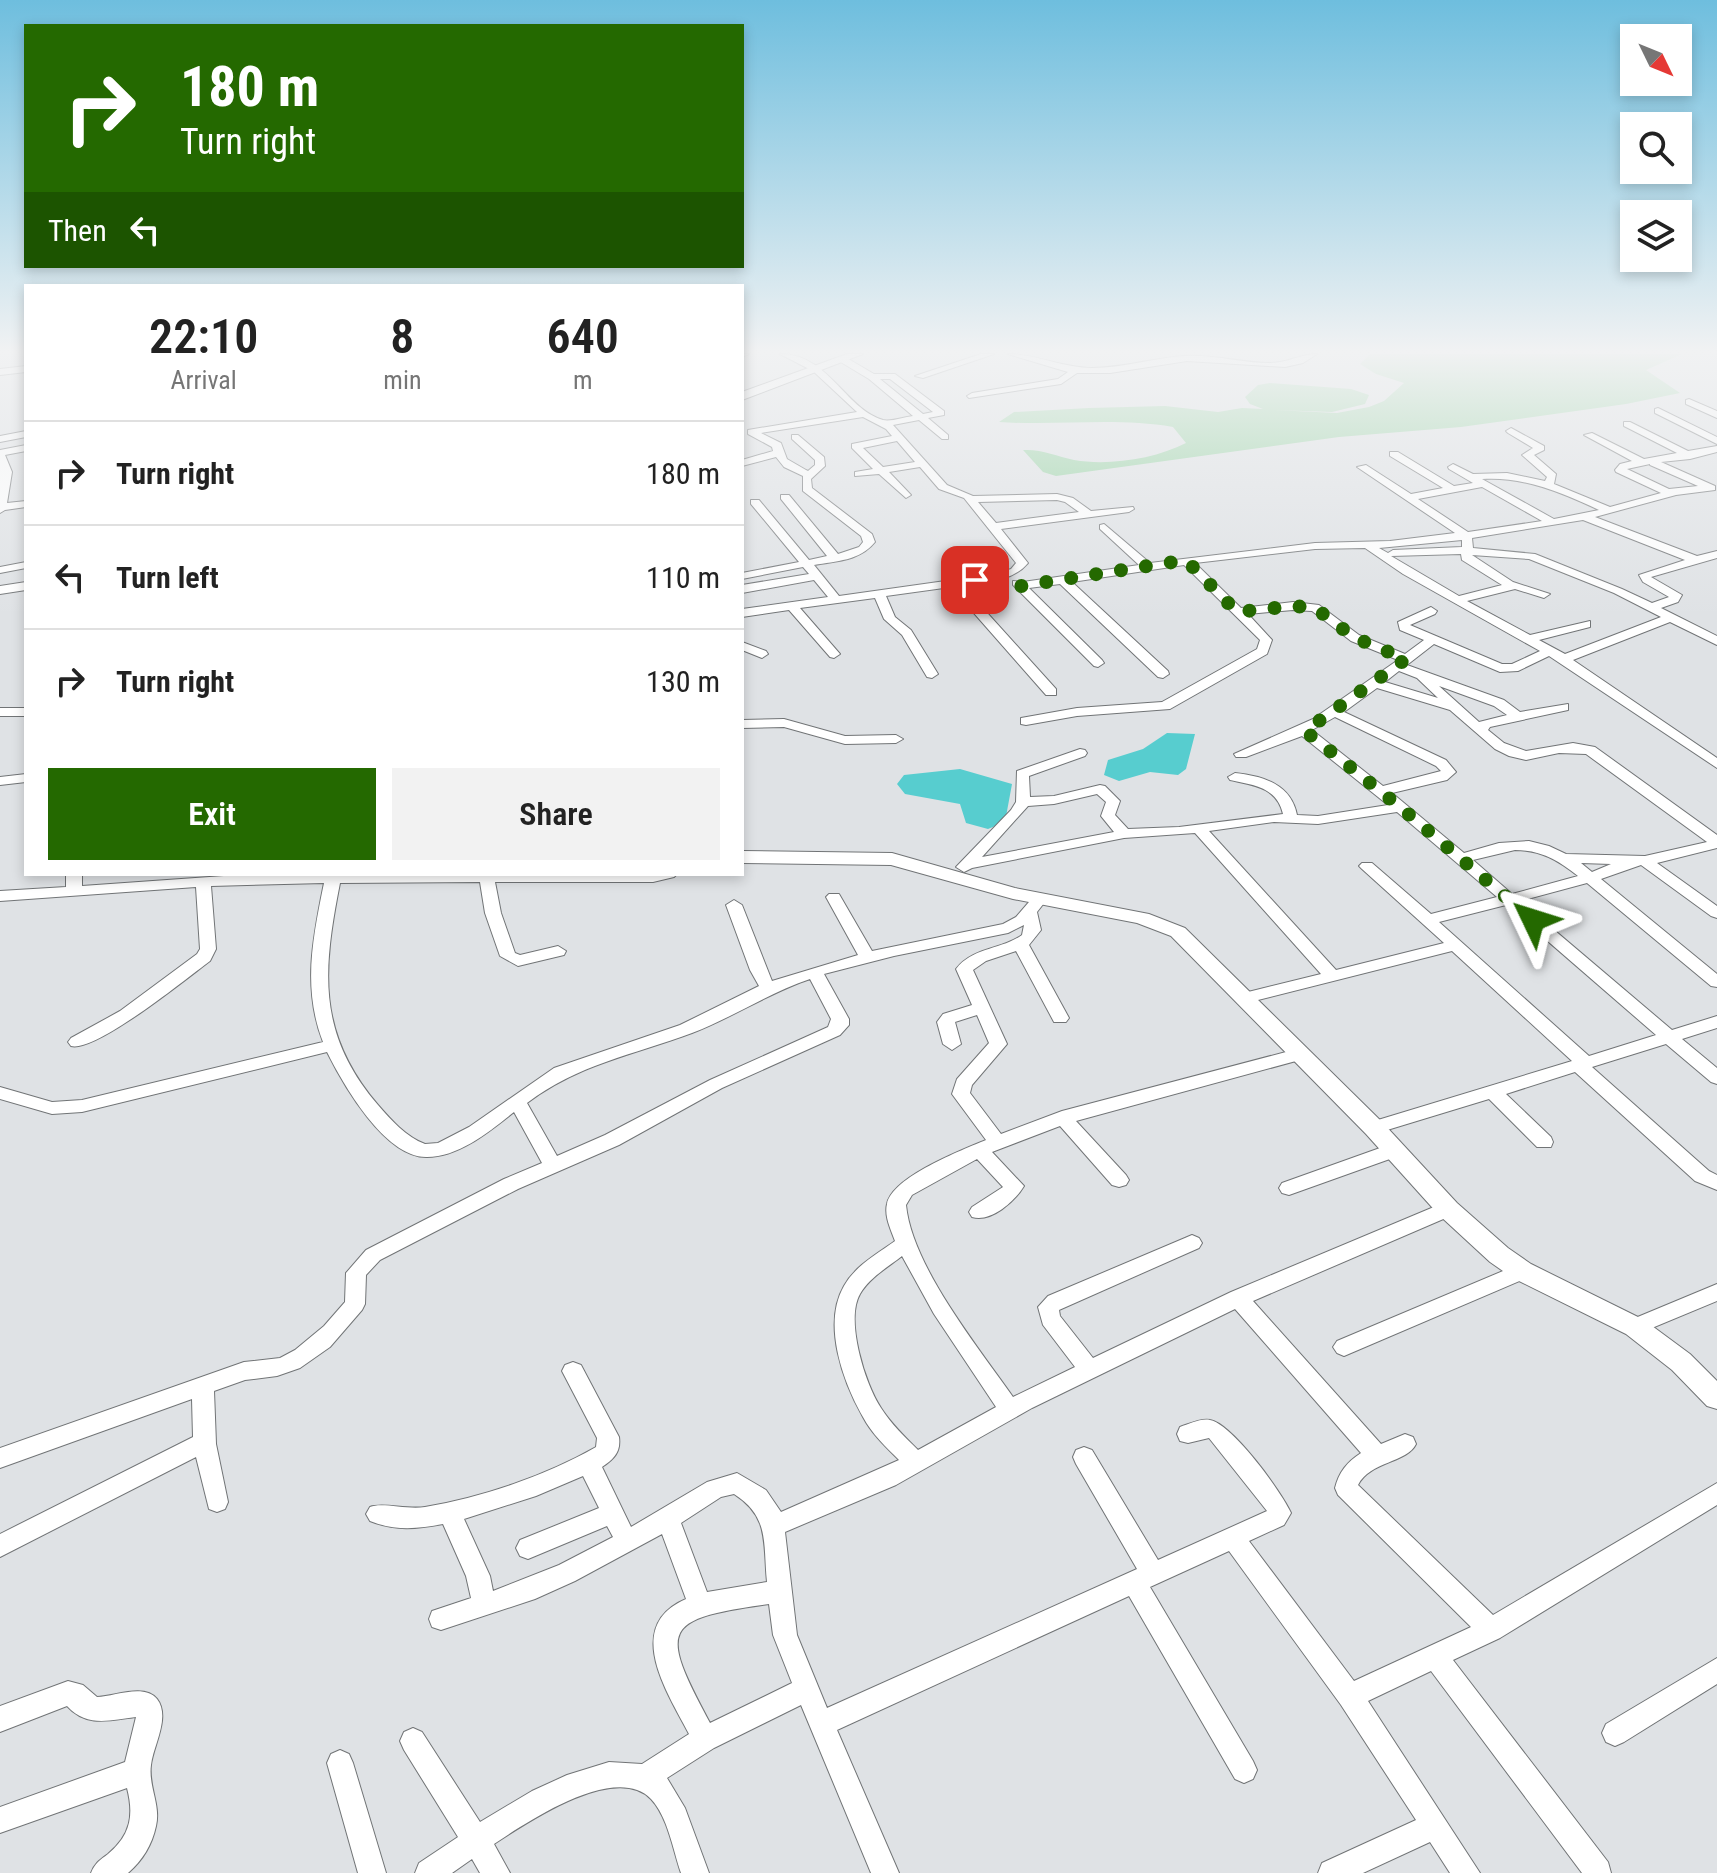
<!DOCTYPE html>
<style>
body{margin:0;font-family:"Roboto Condensed",sans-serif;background:#f2f2f2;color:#222;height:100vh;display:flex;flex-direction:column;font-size:30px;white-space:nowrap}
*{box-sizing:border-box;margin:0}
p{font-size:26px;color:#767676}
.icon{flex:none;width:44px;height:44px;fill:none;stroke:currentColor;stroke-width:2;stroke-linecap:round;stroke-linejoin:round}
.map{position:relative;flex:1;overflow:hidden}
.sheet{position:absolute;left:24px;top:284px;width:720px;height:592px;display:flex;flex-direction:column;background:#fff;border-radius:0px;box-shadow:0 4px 12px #0003}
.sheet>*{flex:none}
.guide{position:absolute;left:24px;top:24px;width:720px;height:244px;border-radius:0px;box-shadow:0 4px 12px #0003;background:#246900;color:#fff;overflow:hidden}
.needle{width:52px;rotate:133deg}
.controls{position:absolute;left:1620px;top:24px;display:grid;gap:16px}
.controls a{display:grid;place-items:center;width:72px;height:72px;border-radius:0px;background:#fff;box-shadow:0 4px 12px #0003;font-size:40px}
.pin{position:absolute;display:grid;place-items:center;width:68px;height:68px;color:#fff;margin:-34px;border-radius:16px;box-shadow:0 4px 12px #0006}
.me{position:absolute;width:88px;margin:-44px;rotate:311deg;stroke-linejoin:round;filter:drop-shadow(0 0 6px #0008)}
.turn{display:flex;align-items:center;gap:28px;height:168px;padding:0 24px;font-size:36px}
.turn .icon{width:104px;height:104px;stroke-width:2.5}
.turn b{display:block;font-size:56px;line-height:68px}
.then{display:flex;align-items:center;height:76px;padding:0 24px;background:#0003;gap:16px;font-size:30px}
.eta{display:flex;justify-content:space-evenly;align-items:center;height:136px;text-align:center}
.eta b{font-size:48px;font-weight:600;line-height:56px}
.primary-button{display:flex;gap:16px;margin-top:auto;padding:16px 24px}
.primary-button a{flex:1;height:92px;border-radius:0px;background:#246900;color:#fff;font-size:32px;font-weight:600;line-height:92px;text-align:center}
.primary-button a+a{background:#f2f2f2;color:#222}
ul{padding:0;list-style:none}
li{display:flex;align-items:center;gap:24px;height:104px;padding:0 24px;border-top:2px solid #e0e0e0}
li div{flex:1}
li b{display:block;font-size:30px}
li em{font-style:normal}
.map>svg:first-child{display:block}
.green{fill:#96d2a3}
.water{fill:#57cdcf}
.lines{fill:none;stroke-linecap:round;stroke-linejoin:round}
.minor-casing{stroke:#717476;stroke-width:2}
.tertiary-casing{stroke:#717476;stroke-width:2}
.minor{fill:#fff;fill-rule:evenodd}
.tertiary{fill:#fff;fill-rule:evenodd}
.route{stroke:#246900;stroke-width:14;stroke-dasharray:0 25.2}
</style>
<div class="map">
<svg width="1717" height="1873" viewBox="0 0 1717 1873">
<rect width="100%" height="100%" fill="#dfe2e5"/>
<path class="green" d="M 1370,354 L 1682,354 L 1646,370 L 1680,393 L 1626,404 L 1461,427 L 1339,437 L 1056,476 L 1043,472 L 1023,450 C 1042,449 1056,456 1074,460 C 1108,466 1155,459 1186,443 L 1173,427 C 1116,417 1057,426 999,422 L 1014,412 L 1089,408 L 1165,406 L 1218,412 L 1242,408 L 1263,409 L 1250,404 L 1245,397 L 1258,385 L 1270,383 L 1351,389 L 1369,395 L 1365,404 L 1332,412 L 1274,410 L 1337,413 L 1369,407 L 1384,401 L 1404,383 L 1376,374 L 1360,364 Z"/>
<path class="water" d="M 1167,733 L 1195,734 L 1186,769 L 1178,775 L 1150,772 L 1119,781 L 1104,775 L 1108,760 L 1143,749 Z
M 960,769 L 1012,784 L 1005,822 L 988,829 L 966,823 L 960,804 L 905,794 L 897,784 L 904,775 Z"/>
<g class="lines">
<defs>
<path id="minor" d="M 742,354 L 749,354 L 742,357 Z
M 780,354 C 829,354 844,408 883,420 C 891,422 904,417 913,416 L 869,379 L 839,361 L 839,357 L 845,357 L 874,374 L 895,374 L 944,411 L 944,415 L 928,418 L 948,435 L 948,439 L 942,439 L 919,420 L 893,425 L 947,485 L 973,496 L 1057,494 L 1073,498 L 1091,511 L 1133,507 L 1134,509 L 1129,512 L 1001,529 L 1028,563 C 1012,582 986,582 962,585 L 1056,689 L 1056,695 L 1046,695 L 951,587 L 886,596 L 895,617 L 911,630 L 938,674 L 932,678 L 927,677 L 902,635 L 884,619 L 875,598 L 800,608 L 840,654 L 834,658 L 830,657 L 789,610 L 742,617 L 742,609 L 828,597 L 814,580 L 742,593 L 742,585 L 809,574 L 803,567 L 742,579 L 742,573 L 799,562 L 751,504 L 751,500 L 759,500 L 809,560 L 827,556 L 781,499 L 781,495 L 789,495 L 838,554 L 859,547 L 863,542 L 861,536 L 803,491 L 803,476 L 784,467 L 776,457 L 742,466 L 742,460 L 773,451 L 772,447 L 748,434 L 748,430 L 857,412 L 813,371 ZM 880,379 L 890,379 L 933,412 L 923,414 ZM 863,417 L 886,429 L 892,436 L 852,444 L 852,448 L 873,469 L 855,472 L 855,476 L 879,474 L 906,498 L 911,495 L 889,472 L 920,467 L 939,489 L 964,498 L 1016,563 L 1011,569 L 995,574 L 839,596 L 814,565 C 836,561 860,561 875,542 L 872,534 L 812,488 L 811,479 L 825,466 L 824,457 L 798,435 L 792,435 L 792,439 L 815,460 L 815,465 L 808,471 L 806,470 L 787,459 L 781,443 L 761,433 ZM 897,441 L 915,462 L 883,467 L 863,448 ZM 1057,500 L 1065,502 L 1079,512 L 996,523 L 978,502 Z
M 981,354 L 994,354 L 923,378 L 915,376 Z
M 1008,354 C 1036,354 1063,368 1092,368 C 1123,368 1153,358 1184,356 C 1213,354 1241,363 1270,363 C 1287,363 1301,354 1317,354 L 1303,363 L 1285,367 L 1187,361 L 1110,373 L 1077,373 L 1061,384 L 969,398 L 967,396 L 972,393 L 1058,379 L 1068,372 Z
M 26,366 L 26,372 L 0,375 L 0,369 Z
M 1689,399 L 1717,411 L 1717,418 L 1686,404 L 1686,400 Z
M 1658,408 L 1717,437 L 1717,444 L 1655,413 L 1655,409 Z
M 1624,422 L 1630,422 L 1688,451 L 1717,446 L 1717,452 L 1690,459 L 1661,462 L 1715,486 L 1715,490 L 1676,495 L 1595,517 L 1697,556 L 1717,551 L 1717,558 L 1651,577 L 1682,595 L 1678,602 L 1661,608 L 1717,636 L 1717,645 L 1670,622 L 1573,660 L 1717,758 L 1717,768 L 1549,656 L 1518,671 L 1500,672 L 1434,644 L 1407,665 L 1504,700 L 1520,712 L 1568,704 L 1568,710 L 1490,727 L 1488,730 L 1504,743 L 1526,751 L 1573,743 L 1595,747 L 1717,835 L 1717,848 L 1657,863 L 1717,906 L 1717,918 L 1711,916 L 1641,865 L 1601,879 L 1717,974 L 1717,987 L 1711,986 L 1587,883 L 1520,901 L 1672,1030 L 1717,1016 L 1717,1028 L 1682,1039 L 1717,1068 L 1717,1084 L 1711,1082 L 1666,1044 L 1592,1067 L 1709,1171 L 1717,1175 L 1717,1190 L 1695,1181 L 1575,1072 L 1506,1094 L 1551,1137 L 1553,1142 L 1551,1147 L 1537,1147 L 1489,1099 L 1374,1134 L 1368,1133 L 1365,1128 L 1368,1123 L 1572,1061 L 1452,951 L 1246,1003 L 1240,1002 L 1238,998 L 1240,994 L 1321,974 L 1195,833 L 1124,838 L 972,868 L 964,872 L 956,867 L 1011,810 L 1016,802 L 1017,771 L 1080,749 L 1085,750 L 1087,753 L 1085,756 L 1029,776 L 1030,797 L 1054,796 L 1100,785 L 1105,786 L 1120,801 L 1115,815 L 1128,829 L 1179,827 L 1283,814 C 1277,787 1253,785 1230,780 L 1228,777 L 1235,773 C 1263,776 1291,784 1297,815 L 1318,816 L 1388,805 L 1302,736 L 1246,757 L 1236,757 L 1234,754 L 1313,719 L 1398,660 L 1351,641 L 1312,611 L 1293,610 L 1248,614 L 1272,640 L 1267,654 L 1170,709 L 1077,716 L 1026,725 L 1021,724 L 1021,718 L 1077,708 L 1162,702 L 1257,649 L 1260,640 L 1184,565 L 1072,582 L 1168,671 L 1169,674 L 1163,678 L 1158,677 L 1060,584 L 1029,588 L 1102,660 L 1104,663 L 1098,667 L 1094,666 L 1013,585 L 1013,581 L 1023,582 L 1139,565 L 1100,529 L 1100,525 L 1104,524 L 1150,563 L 1315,543 L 1390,541 L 1455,533 L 1357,467 L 1366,465 L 1411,494 L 1443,488 L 1390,456 L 1390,452 L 1398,452 L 1454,486 L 1473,483 L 1449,469 L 1448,467 L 1453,464 L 1473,474 L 1507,473 L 1545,481 L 1547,477 L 1522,455 L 1533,448 L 1508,433 L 1506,431 L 1511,428 L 1544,446 L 1544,450 L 1534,455 L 1556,474 L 1554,484 L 1610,507 L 1661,493 L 1616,472 L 1615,470 L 1620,464 L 1632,461 L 1584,435 L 1592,433 L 1644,459 L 1677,453 L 1624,426 ZM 1650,464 L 1650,465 L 1698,486 L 1669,489 L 1627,469 ZM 1482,479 C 1523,476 1563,493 1599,510 L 1554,519 ZM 1482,487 L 1542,521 L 1468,532 L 1418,499 ZM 1583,520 L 1685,560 L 1639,575 L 1643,582 L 1669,597 L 1652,603 L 1622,589 L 1535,554 L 1473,548 L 1472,538 ZM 1462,540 L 1462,547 L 1393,550 L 1388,553 L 1379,548 ZM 1365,548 L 1403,574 L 1540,651 L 1512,664 L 1502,664 L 1410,625 L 1435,614 L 1437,611 L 1431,607 L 1398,622 L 1400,630 L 1424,640 L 1405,654 L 1359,635 L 1319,605 L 1293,602 L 1241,608 L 1195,563 L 1315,549 ZM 1461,554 L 1462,560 L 1502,585 L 1459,596 L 1391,556 ZM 1472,555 L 1529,559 L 1614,593 L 1661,617 L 1565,654 L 1539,640 L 1590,627 L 1590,621 L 1530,635 L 1467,601 L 1515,589 L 1544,598 L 1550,594 L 1513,582 ZM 1399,671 L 1417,678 L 1438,698 L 1385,682 ZM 1439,686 L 1494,706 L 1507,715 L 1479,722 ZM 1377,688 L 1450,710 L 1495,749 L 1509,756 L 1526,760 L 1559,753 L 1586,754 L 1707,842 L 1645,856 L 1566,854 L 1549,846 L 1529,841 L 1499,843 L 1464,853 L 1392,793 L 1447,780 L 1456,772 L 1446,760 L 1344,712 ZM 1335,717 L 1436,766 L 1441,771 L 1383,786 L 1312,730 ZM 1097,794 L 1106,802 L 1101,816 L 1114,832 L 982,857 L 1028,806 L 1054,804 ZM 1397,812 L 1497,897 L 1431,914 L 1372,863 L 1362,863 L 1359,866 L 1362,869 L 1444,943 L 1336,970 L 1209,831 L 1274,822 L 1318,824 ZM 1515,850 C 1541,850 1558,860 1578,876 L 1512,894 L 1473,860 ZM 1581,863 L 1611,864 L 1592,872 ZM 1506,905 L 1656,1035 L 1589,1056 L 1439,922 Z
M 26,431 L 26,437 L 0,442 L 0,436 Z
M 26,445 L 26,451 L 5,455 L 12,472 L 7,503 L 26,501 L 26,507 L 5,510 L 0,513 L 0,450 Z
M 26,562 L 26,568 L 0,573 L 0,567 Z
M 26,582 L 26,590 L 0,594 L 0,586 Z
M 742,642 L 766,651 L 768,654 L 762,658 L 742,650 Z
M 0,708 L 26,708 L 26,716 L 0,716 Z
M 784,719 L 845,736 L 896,735 L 903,739 L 896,743 L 845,744 L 784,727 L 742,728 L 742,720 Z
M 26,774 L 26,782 L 0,785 L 0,777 Z
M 66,874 L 82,874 L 82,886 L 252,874 L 677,874 L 674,877 L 653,882 L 495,882 L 501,913 L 515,953 L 520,955 L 558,946 L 566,951 L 564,955 L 518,966 L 500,956 L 485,913 L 480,882 L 340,883 C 323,969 316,1033 378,1105 C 391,1120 406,1137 425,1144 L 438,1143 L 469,1127 L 554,1068 L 680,1025 L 759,986 L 750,970 L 726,905 L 734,900 L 742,905 L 772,981 L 858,955 L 826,897 L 829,894 L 839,894 L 872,951 L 1003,924 L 1016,917 L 1035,895 L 1045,895 L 1048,898 L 1037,912 L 1041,930 L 1029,945 L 1069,1018 L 1066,1022 L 1054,1022 L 1016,951 L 986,961 L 973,970 L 1007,1044 L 972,1085 L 970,1093 L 1001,1134 L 1062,1111 L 1301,1048 L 1307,1050 L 1310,1054 L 1307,1058 L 1076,1121 L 1126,1175 L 1129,1180 L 1126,1185 L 1119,1187 L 1112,1185 L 1060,1126 L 992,1152 L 1024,1186 C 1015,1201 991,1223 972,1217 L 969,1212 L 972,1207 L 1003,1187 L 977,1159 L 912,1195 L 906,1205 C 912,1266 978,1347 1013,1397 L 1075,1367 L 1043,1325 L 1038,1307 L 1048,1296 L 1185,1238 L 1192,1235 L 1199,1238 L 1202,1243 L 1199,1248 L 1059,1310 L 1060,1316 L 1093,1358 L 1231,1292 L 1441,1204 L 1448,1202 L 1455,1204 L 1458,1209 L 1455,1214 L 1253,1301 L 1381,1444 L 1405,1434 L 1413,1437 L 1416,1444 C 1407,1463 1370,1461 1358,1485 L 1493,1615 L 1717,1483 L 1717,1505 L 1500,1638 L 1453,1660 L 1608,1862 L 1611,1873 L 1582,1873 L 1431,1671 L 1368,1701 L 1480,1873 L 1450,1873 L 1430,1842 L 1363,1873 L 1318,1873 L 1322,1863 L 1416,1820 L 1341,1705 L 1229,1551 L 1150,1587 L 1253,1761 L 1257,1770 L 1253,1779 L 1244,1783 L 1235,1779 L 1129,1596 L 837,1730 L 899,1873 L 871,1873 L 801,1705 L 714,1748 L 667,1778 L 685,1808 L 709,1873 L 681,1873 C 673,1850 668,1817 651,1799 C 615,1762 526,1823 494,1844 L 510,1873 L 480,1873 L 472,1859 L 452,1873 L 415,1873 L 419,1863 L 458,1837 L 404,1750 L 400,1741 L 404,1732 L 413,1728 L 422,1732 L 480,1822 L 532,1791 L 567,1775 L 609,1762 L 642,1764 L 689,1734 C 667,1692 623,1626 686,1599 L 662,1534 L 575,1581 L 535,1599 L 441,1630 L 432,1627 L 429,1619 L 432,1611 L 471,1598 L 466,1576 L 443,1524 C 417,1529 395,1531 370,1521 L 366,1514 L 370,1507 C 382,1502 407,1510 425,1507 C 483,1497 545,1476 596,1447 L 597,1438 L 562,1371 L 565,1365 L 573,1362 L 581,1365 L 619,1437 C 621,1452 614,1459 602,1467 L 631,1527 L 707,1482 L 737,1473 L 766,1490 L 781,1512 L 899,1460 C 886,1447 872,1434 863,1417 C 843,1382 822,1324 844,1286 C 855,1266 877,1254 895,1241 C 891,1230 884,1216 887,1204 C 892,1177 962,1150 986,1140 L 952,1094 L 957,1079 L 989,1043 L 977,1015 L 955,1022 L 961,1044 L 952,1050 L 943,1044 L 937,1022 L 943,1014 L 972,1005 L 956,969 C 973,947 1001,950 1022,935 L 1024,925 L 1008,933 L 894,956 L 824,974 L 849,1019 L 849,1025 L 840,1035 L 722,1088 L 619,1145 L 518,1189 L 380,1260 L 366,1275 L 365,1304 L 362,1310 L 330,1347 L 300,1368 L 277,1376 L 245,1380 L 214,1391 L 216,1444 L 228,1502 L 225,1509 L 217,1512 L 209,1509 L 196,1457 L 0,1557 L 0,1534 L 193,1437 L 192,1399 L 0,1468 L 0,1448 L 244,1362 L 280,1358 L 295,1350 L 324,1326 L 345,1302 L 346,1273 L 366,1250 L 504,1179 L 542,1163 L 514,1112 C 490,1131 459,1157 427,1157 C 385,1158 343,1084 327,1052 L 82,1112 L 52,1114 L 0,1099 L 0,1087 L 52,1102 L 82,1100 L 323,1042 C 302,988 313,937 324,883 L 211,886 L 216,949 L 210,961 C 187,978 95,1053 71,1046 L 68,1042 L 71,1038 L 120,1011 L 197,954 L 200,949 L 196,887 L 0,901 L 0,891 L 66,887 ZM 810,979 L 831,1019 L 828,1027 L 710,1080 L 605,1135 L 557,1156 L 527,1103 C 578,1064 633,1055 692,1033 C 732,1018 768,993 810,979 ZM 902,1256 L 934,1314 L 996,1407 L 918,1450 C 905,1437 891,1424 881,1408 C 865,1384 845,1320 860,1294 C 869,1278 888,1267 902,1256 ZM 1235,1309 L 1361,1453 C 1347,1462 1339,1472 1335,1488 L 1338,1495 L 1471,1627 L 1354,1681 L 1249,1541 L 1284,1525 L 1291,1513 C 1281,1491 1232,1424 1210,1420 C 1201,1418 1189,1424 1180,1427 L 1177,1434 L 1180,1441 L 1188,1443 L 1209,1438 L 1267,1511 L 1158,1560 L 1092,1450 L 1084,1447 L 1076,1450 L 1073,1457 L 1076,1464 L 1137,1569 L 827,1708 L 797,1635 L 785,1532 L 896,1485 L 1032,1408 ZM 583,1476 L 599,1508 L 520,1540 L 516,1548 L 520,1556 L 528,1559 L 607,1526 L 613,1537 L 559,1565 L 493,1591 L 490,1576 L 464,1519 L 536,1496 ZM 734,1494 C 770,1517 763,1543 767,1582 L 707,1592 L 681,1523 L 721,1497 ZM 769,1604 L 773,1635 L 792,1683 L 710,1723 C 659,1628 661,1619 769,1604 Z
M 1394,1143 L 1401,1145 L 1403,1150 L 1401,1155 L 1289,1195 L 1282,1193 L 1279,1188 L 1282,1183 Z
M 1522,1263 L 1529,1265 L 1532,1271 L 1529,1277 L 1351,1353 L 1344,1356 L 1337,1353 L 1333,1347 L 1337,1341 Z
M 1717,1284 L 1717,1301 L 1635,1335 L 1628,1333 L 1625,1327 L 1628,1321 Z
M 1717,1658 L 1717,1684 L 1624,1742 L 1615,1746 L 1606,1742 L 1602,1733 L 1606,1724 Z
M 68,1681 L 83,1685 L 97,1697 C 113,1697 144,1683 157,1699 C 171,1717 153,1746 151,1765 C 148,1786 161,1805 156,1826 C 152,1845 142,1861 128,1873 L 91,1873 C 95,1863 100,1860 108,1854 C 131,1835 134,1815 127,1788 L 0,1833 L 0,1807 L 125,1762 L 136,1717 C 110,1720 87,1728 67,1706 L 0,1732 L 0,1706 Z
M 340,1750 L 349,1754 L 353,1763 L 386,1873 L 358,1873 L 327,1763 L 331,1754 Z"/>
<path id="tertiary" d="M 847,354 L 863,354 L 742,400 L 742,392 Z
M 742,851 L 892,853 L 1015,888 L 1149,914 L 1185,928 L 1382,1122 L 1457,1203 L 1508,1248 L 1531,1264 L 1644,1320 L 1690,1354 L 1717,1381 L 1717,1409 L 1707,1406 L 1672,1370 L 1626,1334 L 1513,1278 L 1490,1262 L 1439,1215 L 1366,1134 L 1171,936 L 1137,923 L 1013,899 L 891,865 L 742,863 Z"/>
</defs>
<use href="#minor" class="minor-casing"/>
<use href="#tertiary" class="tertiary-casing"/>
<use href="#minor" class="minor"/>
<use href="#tertiary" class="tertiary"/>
</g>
<linearGradient id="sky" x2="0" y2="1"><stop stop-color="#6ebede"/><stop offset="0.57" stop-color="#f1f2f3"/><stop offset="1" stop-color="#f1f2f3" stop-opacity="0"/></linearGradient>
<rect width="1717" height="616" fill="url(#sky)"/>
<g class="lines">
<path class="route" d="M 975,580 L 1006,575 L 1021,586 L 1186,560 L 1237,612 L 1293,606 L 1315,608 L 1355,638 L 1406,659 L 1305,731 L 1400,807 L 1533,920"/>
</g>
</svg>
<div class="controls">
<a><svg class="needle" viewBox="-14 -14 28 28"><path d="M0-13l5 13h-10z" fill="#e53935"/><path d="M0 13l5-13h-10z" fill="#767676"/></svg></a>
<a><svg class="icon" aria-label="search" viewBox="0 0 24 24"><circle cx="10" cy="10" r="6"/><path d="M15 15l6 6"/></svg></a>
<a><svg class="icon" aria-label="layers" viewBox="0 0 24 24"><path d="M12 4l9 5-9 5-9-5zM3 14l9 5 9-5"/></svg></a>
</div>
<div class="pin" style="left:975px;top:580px;background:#d93025"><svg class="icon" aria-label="arrive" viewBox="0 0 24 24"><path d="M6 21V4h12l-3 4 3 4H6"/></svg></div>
<svg class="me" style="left:1533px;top:920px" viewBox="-20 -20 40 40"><path d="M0-17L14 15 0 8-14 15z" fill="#246900" stroke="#fff" stroke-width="4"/></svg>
<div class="guide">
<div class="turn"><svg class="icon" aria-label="right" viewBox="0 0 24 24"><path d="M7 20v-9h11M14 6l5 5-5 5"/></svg><div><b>180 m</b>Turn right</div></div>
<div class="then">Then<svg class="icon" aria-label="left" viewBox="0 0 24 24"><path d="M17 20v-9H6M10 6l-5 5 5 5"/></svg></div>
</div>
<section class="sheet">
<div class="eta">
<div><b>22:10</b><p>Arrival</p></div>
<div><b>8</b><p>min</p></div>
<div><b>640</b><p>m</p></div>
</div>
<ul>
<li><svg class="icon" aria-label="right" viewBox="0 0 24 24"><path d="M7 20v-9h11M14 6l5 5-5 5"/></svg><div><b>Turn right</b></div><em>180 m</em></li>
<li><svg class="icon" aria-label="left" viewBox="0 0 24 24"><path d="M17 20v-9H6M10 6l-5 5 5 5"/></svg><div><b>Turn left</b></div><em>110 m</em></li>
<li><svg class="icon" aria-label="right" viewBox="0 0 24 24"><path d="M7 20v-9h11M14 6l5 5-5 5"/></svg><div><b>Turn right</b></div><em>130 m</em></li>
</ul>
<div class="primary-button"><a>Exit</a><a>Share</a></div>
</section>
</div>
